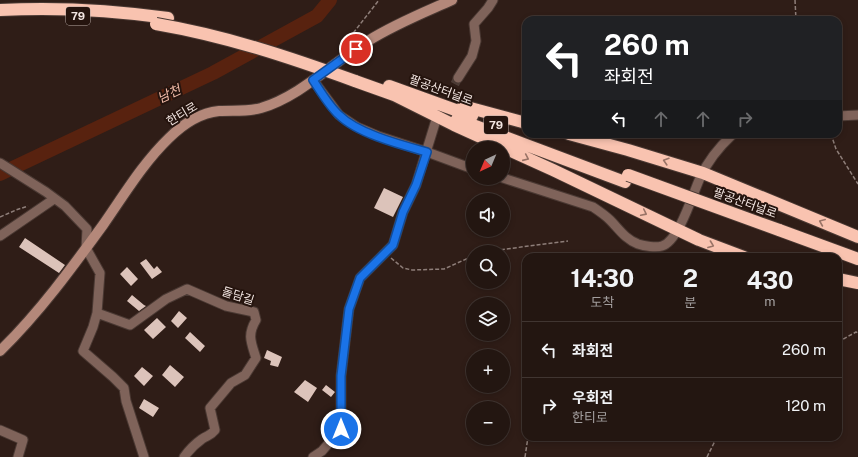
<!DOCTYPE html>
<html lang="ko">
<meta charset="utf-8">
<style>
body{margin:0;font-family:"Public Sans","Noto Sans KR",sans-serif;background:#2f231f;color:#f1f3f6;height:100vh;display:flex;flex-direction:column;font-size:15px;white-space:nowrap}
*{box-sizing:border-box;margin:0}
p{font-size:13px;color:#a39f9f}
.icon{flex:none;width:22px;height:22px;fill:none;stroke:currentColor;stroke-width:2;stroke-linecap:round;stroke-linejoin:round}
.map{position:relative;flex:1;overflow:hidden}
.panel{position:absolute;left:522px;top:253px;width:320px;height:188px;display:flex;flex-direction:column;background:#231611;border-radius:12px;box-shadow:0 2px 6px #0003,0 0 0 1px #403531}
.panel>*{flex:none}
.hud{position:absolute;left:522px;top:16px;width:320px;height:122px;border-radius:12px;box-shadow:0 2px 6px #0003,0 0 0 1px #403531;background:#202124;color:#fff;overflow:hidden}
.needle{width:26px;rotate:224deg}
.buttons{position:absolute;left:466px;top:141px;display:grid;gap:8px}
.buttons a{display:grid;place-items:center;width:44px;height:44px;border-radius:50%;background:#231611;box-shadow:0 2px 6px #0003,0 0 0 1px #403531;font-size:20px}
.pin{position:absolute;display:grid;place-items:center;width:34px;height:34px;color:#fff;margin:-17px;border:2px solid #fff;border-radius:50%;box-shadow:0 1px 4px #0007}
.me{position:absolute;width:44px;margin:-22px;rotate:0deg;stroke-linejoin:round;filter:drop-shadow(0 0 3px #0008)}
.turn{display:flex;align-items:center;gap:14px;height:84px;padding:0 16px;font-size:18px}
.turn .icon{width:52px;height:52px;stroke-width:2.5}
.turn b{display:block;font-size:28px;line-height:34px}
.lanes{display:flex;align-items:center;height:38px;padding:0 16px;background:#0003;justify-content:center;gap:20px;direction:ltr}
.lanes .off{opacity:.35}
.eta{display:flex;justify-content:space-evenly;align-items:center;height:68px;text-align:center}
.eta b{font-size:24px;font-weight:700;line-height:28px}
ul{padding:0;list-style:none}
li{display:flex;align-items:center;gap:12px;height:56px;padding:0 16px;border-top:1px solid #403531}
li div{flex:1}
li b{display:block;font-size:15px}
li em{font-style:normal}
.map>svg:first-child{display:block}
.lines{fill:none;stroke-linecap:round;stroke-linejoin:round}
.river{stroke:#58220f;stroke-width:14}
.building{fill:#dcc3ba}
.street-tunnel{stroke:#4c3b35;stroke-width:9;stroke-dasharray:9 4.5;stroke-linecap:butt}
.street-casing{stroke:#4a3933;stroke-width:11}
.secondary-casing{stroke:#4a3933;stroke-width:12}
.highway-casing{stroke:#4a3933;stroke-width:14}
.path{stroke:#8e7e79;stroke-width:1.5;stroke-dasharray:4 2;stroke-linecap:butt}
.street{stroke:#7f635a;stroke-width:9}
.secondary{stroke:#b4887a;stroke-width:10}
.highway{stroke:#f9c3b0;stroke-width:12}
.highway-bridge-casing{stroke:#4a3933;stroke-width:14;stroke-linecap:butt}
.highway-bridge{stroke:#f9c3b0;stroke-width:12}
.oneway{stroke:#9a7467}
.route-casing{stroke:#114b97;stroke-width:10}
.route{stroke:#1a73e8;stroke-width:7}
.labels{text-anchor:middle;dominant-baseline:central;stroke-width:4;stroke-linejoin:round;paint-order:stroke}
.shield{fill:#25140e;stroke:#b5a7a2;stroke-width:1}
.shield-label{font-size:11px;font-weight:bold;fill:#f3e6e2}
.street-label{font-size:12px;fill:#f3e6e2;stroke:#25140e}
.water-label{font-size:13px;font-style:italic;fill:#f5beab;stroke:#25140e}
</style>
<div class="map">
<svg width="858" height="457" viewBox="0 0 858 457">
<rect width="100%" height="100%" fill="#2f1d17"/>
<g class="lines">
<path class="river" d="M 0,174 L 213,73 L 317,16 L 330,0"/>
</g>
<path class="building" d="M 384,188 L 403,197 L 393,217 L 374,208 Z
M 25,238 L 65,265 L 59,273 L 19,247 Z
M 146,259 L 154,269 L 157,266 L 162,272 L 152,279 L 140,263 Z
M 127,267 L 138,279 L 131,286 L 120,274 Z
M 132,295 L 144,305 L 146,306 L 139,311 L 127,301 Z
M 179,311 L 187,318 L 178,328 L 171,321 Z
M 157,318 L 166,327 L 153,339 L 144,330 Z
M 190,332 L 205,346 L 200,352 L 185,338 Z
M 267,350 L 282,357 L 278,367 L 270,365 L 271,361 L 264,358 Z
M 170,365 L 184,377 L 175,387 L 162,375 Z
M 142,367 L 153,376 L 144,386 L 134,376 Z
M 305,380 L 317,388 L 308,402 L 294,392 Z
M 326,385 L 335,392 L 331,397 L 322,390 Z
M 144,399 L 159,408 L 153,417 L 139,408 Z"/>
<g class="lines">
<path class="street-tunnel" d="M 436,120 L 458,78"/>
<defs>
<path id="street" d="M 458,78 L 472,56 L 476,41 L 474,24 L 488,8 L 493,0
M 313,80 L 339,115 L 357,127 L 378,136 L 427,152 L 473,169
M 838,116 L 858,115
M 0,163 L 46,192 L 65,206 L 87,229 L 86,248 L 100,273 L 97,313 L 93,327 L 83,351 L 113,377 L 124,388 L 126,401 L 144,457
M 503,178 L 593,207 C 599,211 605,215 610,220 C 619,229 625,239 638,244 C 644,246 656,248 662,246 C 679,241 693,193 700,178 C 708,160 719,147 733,134
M 0,236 L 54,199
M 97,313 L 130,325 L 166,299 L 187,289 L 226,306 L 254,312 L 256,320 C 247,335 251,342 256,358 L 245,375 L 231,383 L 210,408 L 215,430 C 210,436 208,435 202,439 C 195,444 189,450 184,457
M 0,430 L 23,440 L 18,457
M 313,457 L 322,451 L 341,429 L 341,376 L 349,309 L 360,278 L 393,245 L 403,212 L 416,185 L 436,120"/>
<path id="secondary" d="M 0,351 C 39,313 71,269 103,225 C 124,195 143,163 169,138 C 182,125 200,113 219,111 C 233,110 246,112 261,108 C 301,96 332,63 368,41 C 395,24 423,13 452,0"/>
<path id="highway" d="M 0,10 C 57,7 111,10 168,18
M 355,81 L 397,96
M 389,86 L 472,116
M 390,93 L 454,125 L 553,170 L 699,240 L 744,257
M 463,106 L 526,123
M 457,119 L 625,182
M 569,134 L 628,150 L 703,173 L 858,237
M 779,230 L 858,259
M 838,279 L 858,283"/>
</defs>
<use href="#street" class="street-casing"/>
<use href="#secondary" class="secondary-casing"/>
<use href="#highway" class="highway-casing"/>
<path class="path" d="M 795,0 L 796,20
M 353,39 L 354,32 L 379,0
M 831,134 L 836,149 L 858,184
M 0,217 L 16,210 L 28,206
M 483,252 L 568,241
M 391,258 L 403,268 L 412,270 L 444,269 L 473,256
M 838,342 L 856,332 L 858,333
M 525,457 L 528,437
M 707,457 L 717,437"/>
<use href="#street" class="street"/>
<use href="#secondary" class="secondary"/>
<use href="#highway" class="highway"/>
<defs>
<path id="highway-bridge" d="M 156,24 C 226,36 289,57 355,81
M 628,175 L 779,230"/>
</defs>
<use href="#highway-bridge" class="highway-bridge-casing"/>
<use href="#highway-bridge" class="highway-bridge"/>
</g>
<defs><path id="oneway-chevron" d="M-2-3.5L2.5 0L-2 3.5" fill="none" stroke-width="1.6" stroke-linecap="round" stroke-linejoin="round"/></defs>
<g class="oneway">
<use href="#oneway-chevron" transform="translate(526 158) rotate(24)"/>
<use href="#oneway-chevron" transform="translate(666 161) rotate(-163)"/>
<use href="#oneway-chevron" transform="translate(644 213) rotate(26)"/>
<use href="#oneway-chevron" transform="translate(822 222) rotate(-157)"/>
<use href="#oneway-chevron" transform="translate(711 245) rotate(21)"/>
</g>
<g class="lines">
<defs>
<path id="route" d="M 341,429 L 341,376 L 349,309 L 360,278 L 393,245 L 403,212 L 416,185 L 427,152 C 402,145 358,134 339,115 C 329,106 321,92 313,80 L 356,49"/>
</defs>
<use href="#route" class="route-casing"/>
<use href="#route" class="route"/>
</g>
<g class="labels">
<g class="shield">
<rect x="66" y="7" width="24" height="18" rx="3"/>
<rect x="484" y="116" width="24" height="18" rx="3"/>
</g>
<g class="shield-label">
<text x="78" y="16">79</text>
<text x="496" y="125">79</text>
</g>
<g class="street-label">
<text transform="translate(441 90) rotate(20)">팔공산터널로</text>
<text transform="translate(182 114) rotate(-31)">한티로</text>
<text transform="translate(745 203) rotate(20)">팔공산터널로</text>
<text transform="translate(238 296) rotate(18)">돌담길</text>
</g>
<g class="water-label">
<text transform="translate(169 94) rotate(-25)">남천</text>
</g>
</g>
</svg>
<div class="buttons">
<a><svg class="needle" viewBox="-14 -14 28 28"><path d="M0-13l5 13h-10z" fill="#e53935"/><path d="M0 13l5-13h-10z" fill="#a39f9f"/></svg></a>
<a><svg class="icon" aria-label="sound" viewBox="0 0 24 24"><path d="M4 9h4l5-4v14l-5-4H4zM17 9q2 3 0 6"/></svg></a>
<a><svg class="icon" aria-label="search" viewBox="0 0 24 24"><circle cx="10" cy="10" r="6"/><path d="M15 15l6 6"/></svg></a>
<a><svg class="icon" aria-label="layers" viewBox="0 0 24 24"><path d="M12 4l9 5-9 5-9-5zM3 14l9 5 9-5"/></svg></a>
<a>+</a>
<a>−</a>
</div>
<div class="pin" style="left:356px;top:49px;background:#d93025"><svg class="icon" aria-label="arrive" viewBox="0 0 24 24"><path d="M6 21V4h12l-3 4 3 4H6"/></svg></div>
<svg class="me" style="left:341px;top:429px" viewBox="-20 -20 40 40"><circle r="17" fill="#1a73e8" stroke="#fff" stroke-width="3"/><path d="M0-11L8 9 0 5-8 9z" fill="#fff"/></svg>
<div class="hud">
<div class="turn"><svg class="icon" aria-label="left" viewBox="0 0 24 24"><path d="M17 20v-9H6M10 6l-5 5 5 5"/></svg><div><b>260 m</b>좌회전</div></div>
<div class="lanes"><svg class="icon" aria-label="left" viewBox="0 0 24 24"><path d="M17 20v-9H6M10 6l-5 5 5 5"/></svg><svg class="icon off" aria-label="ahead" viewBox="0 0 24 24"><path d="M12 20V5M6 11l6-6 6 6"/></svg><svg class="icon off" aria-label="ahead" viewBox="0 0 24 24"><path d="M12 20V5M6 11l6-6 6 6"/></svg><svg class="icon off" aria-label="right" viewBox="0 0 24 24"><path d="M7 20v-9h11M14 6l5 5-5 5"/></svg></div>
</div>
<section class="panel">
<div class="eta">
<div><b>14:30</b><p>도착</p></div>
<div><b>2</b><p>분</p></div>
<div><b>430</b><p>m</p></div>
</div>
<ul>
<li><svg class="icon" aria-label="left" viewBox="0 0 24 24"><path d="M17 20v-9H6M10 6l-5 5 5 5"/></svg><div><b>좌회전</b></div><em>260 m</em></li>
<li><svg class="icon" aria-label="right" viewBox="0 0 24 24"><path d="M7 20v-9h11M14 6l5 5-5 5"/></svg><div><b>우회전</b><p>한티로</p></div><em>120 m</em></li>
</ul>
</section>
</div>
